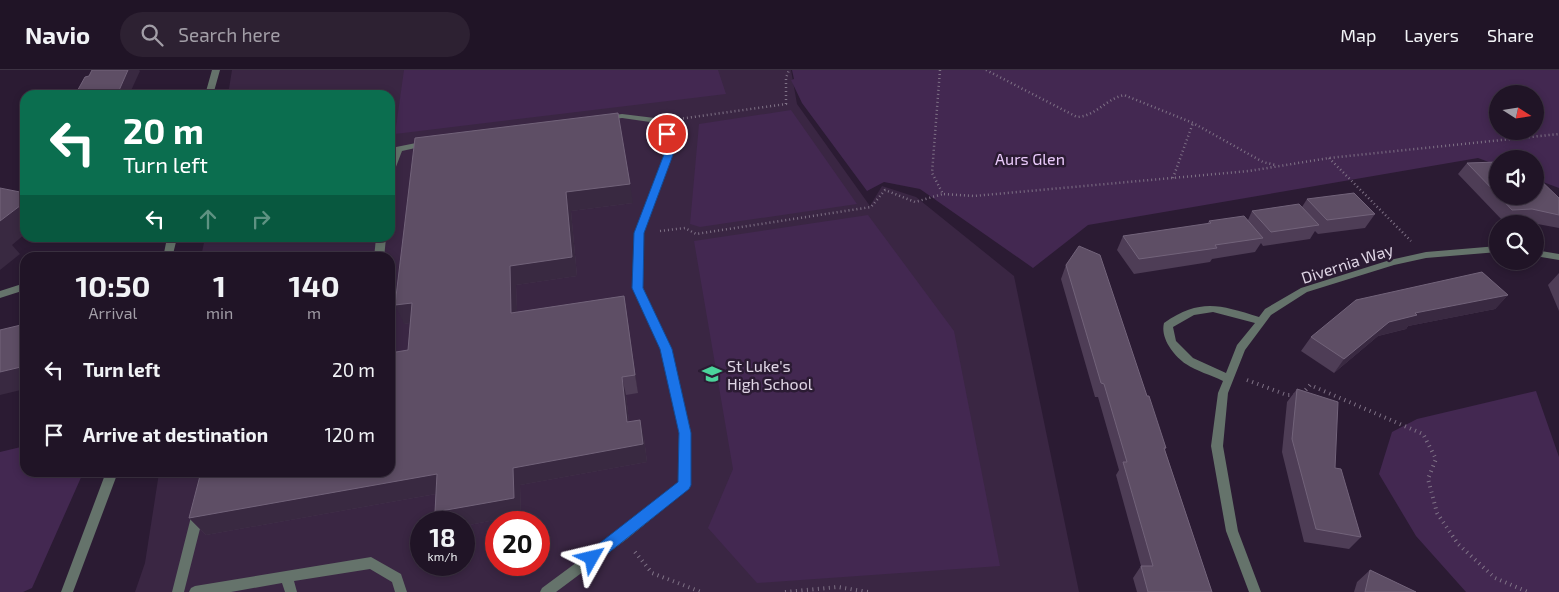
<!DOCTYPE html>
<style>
body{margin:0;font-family:"Exo 2",sans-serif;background:#2d2132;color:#f1f3f6;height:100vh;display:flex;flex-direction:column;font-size:19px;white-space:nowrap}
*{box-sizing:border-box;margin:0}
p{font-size:16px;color:#a29ea7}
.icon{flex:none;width:28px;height:28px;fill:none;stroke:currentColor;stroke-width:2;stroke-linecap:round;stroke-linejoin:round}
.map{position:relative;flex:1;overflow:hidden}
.details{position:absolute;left:20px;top:182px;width:375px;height:225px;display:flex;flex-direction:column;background:#201426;border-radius:15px;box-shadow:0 2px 8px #0003,0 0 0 1px #3d3343}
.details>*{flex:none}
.hud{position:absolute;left:20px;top:20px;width:375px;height:152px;border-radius:15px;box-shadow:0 2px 8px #0003,0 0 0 1px #3d3343;background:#0b6e4f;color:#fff;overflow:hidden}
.needle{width:32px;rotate:102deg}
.tools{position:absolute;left:1489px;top:15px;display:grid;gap:10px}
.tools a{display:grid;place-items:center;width:55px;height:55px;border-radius:50%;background:#201426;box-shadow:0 2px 8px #0003,0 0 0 1px #3d3343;font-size:25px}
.speed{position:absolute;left:410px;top:441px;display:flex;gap:10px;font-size:25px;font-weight:700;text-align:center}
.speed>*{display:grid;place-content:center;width:65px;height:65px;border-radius:50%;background:#201426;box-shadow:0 2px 8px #0003,0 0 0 1px #3d3343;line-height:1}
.speed small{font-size:12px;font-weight:400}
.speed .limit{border:8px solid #d22;background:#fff;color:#111}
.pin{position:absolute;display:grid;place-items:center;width:42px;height:42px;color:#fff;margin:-21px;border:2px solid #fff;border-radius:50%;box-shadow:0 1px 5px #0007}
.me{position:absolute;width:55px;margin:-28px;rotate:53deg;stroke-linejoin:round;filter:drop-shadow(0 0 4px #0008)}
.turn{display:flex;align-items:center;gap:18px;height:105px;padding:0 20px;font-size:22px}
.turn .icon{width:65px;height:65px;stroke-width:2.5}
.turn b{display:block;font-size:35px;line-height:42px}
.lanes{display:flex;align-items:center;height:48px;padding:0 20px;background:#0003;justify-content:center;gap:25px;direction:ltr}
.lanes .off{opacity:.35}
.eta{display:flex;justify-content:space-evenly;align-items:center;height:85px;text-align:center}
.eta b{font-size:30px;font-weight:700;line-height:35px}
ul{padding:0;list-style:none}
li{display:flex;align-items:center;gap:15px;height:65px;padding:0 20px}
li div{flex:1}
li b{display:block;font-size:19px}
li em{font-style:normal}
header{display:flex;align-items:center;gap:30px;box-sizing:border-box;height:70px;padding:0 25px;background:#201426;border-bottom:1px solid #3d3343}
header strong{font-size:24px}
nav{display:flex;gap:28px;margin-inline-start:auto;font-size:18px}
.search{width:350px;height:45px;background:#2d2132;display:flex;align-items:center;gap:12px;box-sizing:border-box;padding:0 18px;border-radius:28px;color:#a29ea7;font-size:19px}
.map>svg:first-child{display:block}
.built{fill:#3a2643;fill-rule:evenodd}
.green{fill:#432851;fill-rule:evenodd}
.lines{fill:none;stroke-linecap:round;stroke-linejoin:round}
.path-far1{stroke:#7f7286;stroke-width:2.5;stroke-dasharray:1 3;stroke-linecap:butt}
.path{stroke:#7f7286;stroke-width:4;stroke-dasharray:1 4.5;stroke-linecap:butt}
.service{fill:#65736b;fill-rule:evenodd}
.minor{fill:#65736b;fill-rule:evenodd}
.tertiary{fill:#65736b;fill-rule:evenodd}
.wall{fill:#4e3d56}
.shaded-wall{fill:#392941}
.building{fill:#5e4e65;stroke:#72637a}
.route{fill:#1a73e8;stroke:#114b97}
.labels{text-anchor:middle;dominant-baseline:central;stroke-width:5;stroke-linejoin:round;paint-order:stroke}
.park-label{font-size:16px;fill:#ebcbfc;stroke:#2b1b33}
.street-label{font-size:16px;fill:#e0d6e6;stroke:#2b1b33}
.poi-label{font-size:16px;fill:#e0d6e6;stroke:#2b1b33;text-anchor:start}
</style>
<header>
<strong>Navio</strong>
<div class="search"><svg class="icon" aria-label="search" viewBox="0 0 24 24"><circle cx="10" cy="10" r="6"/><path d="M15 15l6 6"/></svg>Search here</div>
<nav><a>Map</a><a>Layers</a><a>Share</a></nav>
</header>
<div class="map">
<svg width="1559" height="522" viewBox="0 0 1559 522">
<rect width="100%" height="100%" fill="#2b1b33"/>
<path class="built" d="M 232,0 L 791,0 L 797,34 L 870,136 L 882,116 L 916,127 L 1014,206 L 1079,522 L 135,522 L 145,493 L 159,403 L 390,402 L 390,188 L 201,187 L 205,168 L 390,168 L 390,25 L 228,25 ZM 421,452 L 464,452 L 464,495 L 421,495 ZM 496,452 L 539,452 L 539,495 L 496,495 Z"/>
<path class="green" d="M 404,0 L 718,0 L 726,24 L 395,64 Z
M 792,0 L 1559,0 L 1559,118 L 1535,109 L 1535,89 L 1498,89 L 1497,95 L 1478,88 L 1088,155 L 1033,198 L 920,119 L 884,112 L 867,121 L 802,33 L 791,10 L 794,9 ZM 1498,24 L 1535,24 L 1535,61 L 1498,61 Z
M 791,40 L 857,134 L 700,157 L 690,154 L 699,54 Z
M 868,145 L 954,261 L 1000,496 L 757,513 L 708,458 L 733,399 L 694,171 Z
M 1536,321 L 1559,387 L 1559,522 L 1466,522 L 1416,466 L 1379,404 L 1392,362 L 1417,349 Z
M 25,376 L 25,402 L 83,403 L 32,518 L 23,522 L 0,522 L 0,382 Z"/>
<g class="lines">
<path class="path-far1" d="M 940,0 L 932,103 L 943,124 L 974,126 L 1249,101 L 1329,88 L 1559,64
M 986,0 L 1077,47 C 1096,46 1106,29 1124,25 L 1193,53 L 1263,92 L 1275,95
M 679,49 L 786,34 L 786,8 L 789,0
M 1329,88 L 1411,171
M 1173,108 L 1193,53
M 660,161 L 685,158 L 696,164 L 871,137 L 885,120 L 915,132 L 943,124"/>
<path class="path" d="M 1247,310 L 1287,325 L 1296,325
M 1302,324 L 1310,315 L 1423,364 L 1436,389 L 1428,409 L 1437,443 L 1458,474 L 1495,508 L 1528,522
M 635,482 L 652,503 L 701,522
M 785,522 L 838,517 L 868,522"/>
<path class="service" d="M 622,44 L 663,49 L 676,74 L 643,163 L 643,218 L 671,279 L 691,363 L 690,415 L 688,419 L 627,469 L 556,522 L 540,522 L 542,518 L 619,461 L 678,413 L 679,363 L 661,279 L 633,218 L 635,163 L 668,74 L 657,53 L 622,48 L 606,50 L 602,48 L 606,46 Z
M 426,71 L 430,73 L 429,75 L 402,81 L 394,102 L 390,105 L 390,91 L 396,77 Z
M 376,168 L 386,168 L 384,188 L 374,188 Z
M 25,213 L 25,220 L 0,228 L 0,221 Z
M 198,438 L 202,439 L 204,443 L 184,522 L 172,522 L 192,443 L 194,439 Z
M 371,487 L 401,504 L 407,522 L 395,522 L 392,512 L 370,499 L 294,511 L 297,522 L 285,522 L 282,513 L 231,522 L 189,522 L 191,518 L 195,516 Z"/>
<path class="minor" d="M 1498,176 L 1498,182 L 1426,188 L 1394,195 L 1307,222 L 1271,245 L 1245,280 L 1228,323 L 1223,376 L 1238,461 L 1261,522 L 1249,522 L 1226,461 L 1211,376 L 1218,323 L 1223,311 C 1211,305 1196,301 1186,294 C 1174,286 1160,268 1164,253 C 1201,228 1219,235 1259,247 L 1265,239 L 1301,218 L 1390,190 L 1426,182 ZM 1213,242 L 1255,253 L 1237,275 L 1226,303 L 1193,288 L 1176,271 L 1173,257 L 1194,245 Z
M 1535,180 L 1559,184 L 1559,190 L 1535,186 Z"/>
<path class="tertiary" d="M 212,0 L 220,0 L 213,25 L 205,25 Z
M 167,168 L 177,168 L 172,188 L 163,188 Z
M 106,402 L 118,402 L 73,522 L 61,522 Z"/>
</g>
<path class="wall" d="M 415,68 L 633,133 L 571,141 L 577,206 L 516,215 L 517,242 L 624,226 L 627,245 L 638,323 L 626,325 L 629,352 L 644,368 L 647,392 L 520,415 L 521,445 L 464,456 L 464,452 L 441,452 L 435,442 L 436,424 L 206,465 L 189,448 L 408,280 L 410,253 L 404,254 Z
M 1498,92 L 1498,126 L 1535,126 L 1559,145 L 1559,158 L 1522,151 L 1503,151 L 1458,104 L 1467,93 Z
M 1307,129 L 1375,144 L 1365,158 L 1318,164 L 1315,161 L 1310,169 L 1263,176 L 1261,173 L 1255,182 L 1212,189 L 1210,192 L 1134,204 L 1117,180 L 1123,166 L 1207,154 L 1209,151 L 1248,150 L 1252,141 L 1302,137 Z
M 1066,195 L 1147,326 L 1166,378 L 1165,380 L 1212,522 L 1137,522 L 1133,508 L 1141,496 L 1116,405 L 1119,400 L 1098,327 L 1095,327 L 1061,209 Z
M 1559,203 L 1559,241 L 1548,215 Z
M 1508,225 L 1495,239 L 1408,256 L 1406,259 L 1378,266 L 1334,303 L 1301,281 L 1311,267 Z
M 1297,319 L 1335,398 L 1361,467 L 1349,479 L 1304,472 L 1282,382 L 1287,332 Z
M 1370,500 L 1416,522 L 1354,522 L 1357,512 Z"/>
<path class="shaded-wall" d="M 128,0 L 139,0 L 140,1 L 129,25 L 117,25 Z
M 630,114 L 633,133 L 571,141 L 577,206 L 516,215 L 518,262 L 511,243 L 510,196 L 566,122 Z
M 25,132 L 25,164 L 12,175 L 20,184 L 0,200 L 0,151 Z
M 1508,225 L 1495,239 L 1408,256 L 1406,259 L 1378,266 L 1334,303 L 1344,289 L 1389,252 L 1415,243 Z
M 624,226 L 627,245 L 638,323 L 635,305 Z
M 412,233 L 420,252 L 404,254 L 395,235 Z
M 25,296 L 25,319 L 0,325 L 0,302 Z
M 622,307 L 626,325 L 631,370 L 627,352 Z
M 640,350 L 644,368 L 647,392 L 520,415 L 521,445 L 464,456 L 464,452 L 441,452 L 435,442 L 513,398 Z
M 437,404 L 447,422 L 206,465 L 189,448 Z"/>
<path class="building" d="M 92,0 L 128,0 L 117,25 L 75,25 L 85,7 L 89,6 Z
M 618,43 L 630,114 L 566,122 L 572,187 L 510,196 L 511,243 L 624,226 L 635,305 L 622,307 L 627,352 L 640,350 L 643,374 L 513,398 L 514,428 L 435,442 L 437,404 L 189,448 L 201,402 L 390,402 L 390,283 L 408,280 L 412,233 L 395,235 L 415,68 Z
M 1498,92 L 1498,125 L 1467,93 Z
M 1535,105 L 1559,128 L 1559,145 L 1532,139 L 1512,140 L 1499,126 L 1535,126 Z
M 0,118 L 25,123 L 25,132 L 0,151 Z
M 1354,123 L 1375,144 L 1327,150 L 1307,129 Z
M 1299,134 L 1319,155 L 1271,162 L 1252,141 Z
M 1244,146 L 1263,168 L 1215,175 L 1217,178 L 1139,189 L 1123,166 L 1211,153 L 1209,151 Z
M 1079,176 L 1100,185 L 1147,326 L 1149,326 L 1166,378 L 1164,378 L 1212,522 L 1148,522 L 1141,496 L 1153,496 L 1123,392 L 1127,392 L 1104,314 L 1101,313 L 1066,195 Z
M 1482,202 L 1508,225 L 1415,243 L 1417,245 L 1389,252 L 1344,289 L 1311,267 L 1356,230 Z
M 25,254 L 25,296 L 0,302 L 0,260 Z
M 1297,319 L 1338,332 L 1335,398 L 1341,399 L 1361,467 L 1316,459 L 1292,369 Z
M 1370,500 L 1416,522 L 1365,522 Z"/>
<path class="route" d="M 667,61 L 670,62 L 677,74 L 644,163 L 643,218 L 672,279 L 691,363 L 691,415 L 689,419 L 597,492 L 592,494 L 587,492 L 585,488 L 587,483 L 678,412 L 679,363 L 660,279 L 632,218 L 634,163 L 668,74 L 662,64 Z"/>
<defs>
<symbol id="school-bare" viewBox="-9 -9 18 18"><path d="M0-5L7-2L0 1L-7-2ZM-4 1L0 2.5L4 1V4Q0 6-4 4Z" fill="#4bd49b" stroke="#2b1b33" stroke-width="2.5" paint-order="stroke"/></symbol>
</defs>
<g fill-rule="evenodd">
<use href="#school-bare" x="698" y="290" width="28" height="28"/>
</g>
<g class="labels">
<g class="park-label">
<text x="1030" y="88">Aurs Glen</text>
</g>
<g class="street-label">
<text transform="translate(1347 193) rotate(-18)">Divernia Way</text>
</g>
<g class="poi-label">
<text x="727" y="295">St Luke's<tspan x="727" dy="18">High School</tspan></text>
</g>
</g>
</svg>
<div class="tools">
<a><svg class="needle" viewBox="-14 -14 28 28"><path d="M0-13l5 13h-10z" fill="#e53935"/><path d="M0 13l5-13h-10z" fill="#a29ea7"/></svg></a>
<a><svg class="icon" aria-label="sound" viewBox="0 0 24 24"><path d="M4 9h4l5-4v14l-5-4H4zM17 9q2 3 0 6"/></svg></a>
<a><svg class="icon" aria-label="search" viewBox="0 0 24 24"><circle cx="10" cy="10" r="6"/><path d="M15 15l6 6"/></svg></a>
</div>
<div class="speed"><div>18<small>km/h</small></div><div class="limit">20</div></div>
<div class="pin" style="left:667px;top:64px;background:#d93025"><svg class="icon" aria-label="arrive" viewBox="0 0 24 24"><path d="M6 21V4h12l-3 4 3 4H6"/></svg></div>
<svg class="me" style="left:592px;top:488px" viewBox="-20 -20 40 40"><path d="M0-17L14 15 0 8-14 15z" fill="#1a73e8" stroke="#fff" stroke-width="4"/></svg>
<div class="hud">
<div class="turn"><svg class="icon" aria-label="left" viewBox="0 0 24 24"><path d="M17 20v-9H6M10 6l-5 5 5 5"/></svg><div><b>20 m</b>Turn left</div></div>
<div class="lanes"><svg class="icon" aria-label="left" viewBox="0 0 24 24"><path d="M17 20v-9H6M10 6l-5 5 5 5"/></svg><svg class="icon off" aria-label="ahead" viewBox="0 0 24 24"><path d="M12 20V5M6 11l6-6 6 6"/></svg><svg class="icon off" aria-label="right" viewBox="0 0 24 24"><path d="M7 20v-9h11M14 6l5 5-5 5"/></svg></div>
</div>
<section class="details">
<div class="eta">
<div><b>10:50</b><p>Arrival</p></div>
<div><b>1</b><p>min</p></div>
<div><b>140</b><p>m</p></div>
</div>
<ul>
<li><svg class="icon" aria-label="left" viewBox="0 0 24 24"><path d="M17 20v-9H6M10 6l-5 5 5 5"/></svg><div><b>Turn left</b></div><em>20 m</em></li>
<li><svg class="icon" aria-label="arrive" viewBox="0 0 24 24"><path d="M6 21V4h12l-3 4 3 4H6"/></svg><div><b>Arrive at destination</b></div><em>120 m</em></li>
</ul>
</section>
</div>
